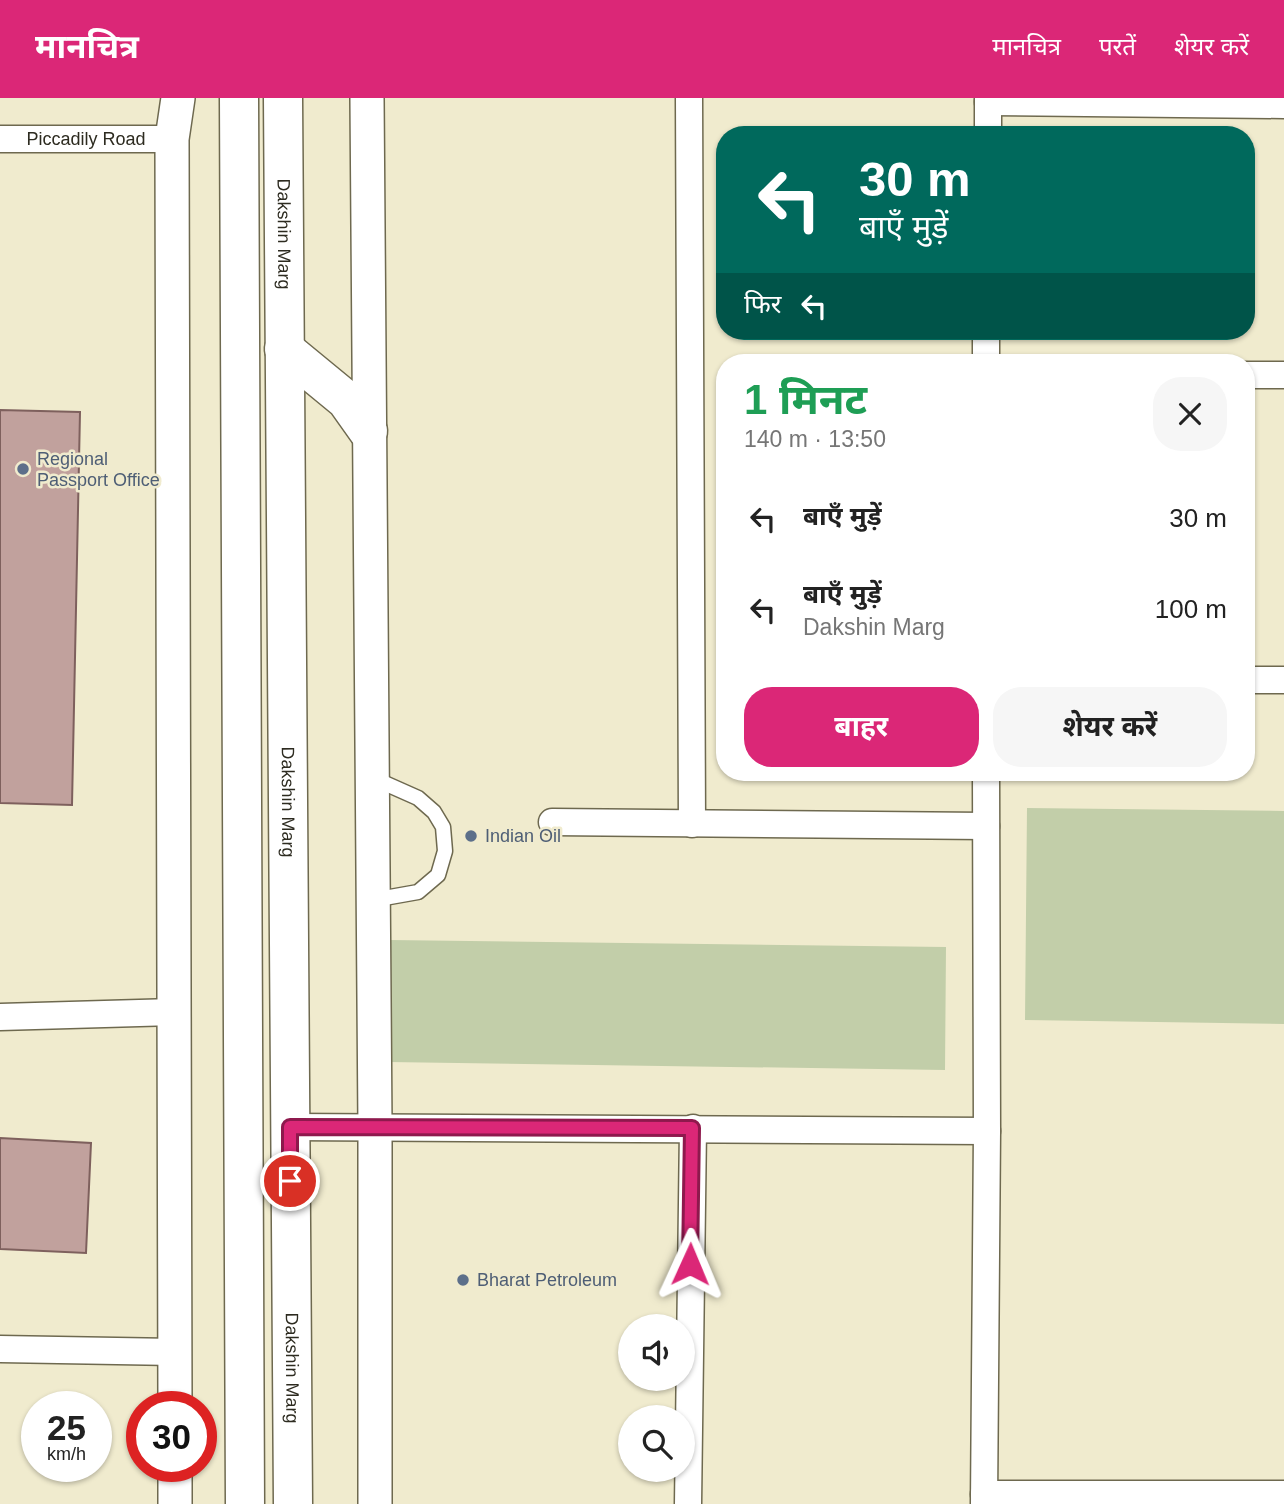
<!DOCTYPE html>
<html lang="hi">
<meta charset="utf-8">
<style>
body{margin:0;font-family:Helvetica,"Noto Sans Devanagari",sans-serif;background:#f6f6f6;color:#222;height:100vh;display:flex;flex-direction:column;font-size:26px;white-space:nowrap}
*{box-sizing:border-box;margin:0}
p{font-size:23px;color:#767676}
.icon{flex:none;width:38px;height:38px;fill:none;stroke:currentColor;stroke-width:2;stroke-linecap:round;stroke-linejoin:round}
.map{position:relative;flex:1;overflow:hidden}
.details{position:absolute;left:716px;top:256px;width:539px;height:427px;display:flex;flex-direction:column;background:#fff;border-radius:28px;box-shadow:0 2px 5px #0004}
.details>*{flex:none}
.hud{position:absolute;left:716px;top:28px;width:539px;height:214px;border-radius:28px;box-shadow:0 2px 5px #0004;background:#00695c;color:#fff;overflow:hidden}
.tools{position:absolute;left:618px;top:1216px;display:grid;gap:14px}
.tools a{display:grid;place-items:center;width:77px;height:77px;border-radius:50%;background:#fff;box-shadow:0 2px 5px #0004;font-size:35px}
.speed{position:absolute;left:21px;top:1293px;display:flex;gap:14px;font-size:35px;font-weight:700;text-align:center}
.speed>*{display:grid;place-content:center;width:91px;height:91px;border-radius:50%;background:#fff;box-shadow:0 2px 5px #0004;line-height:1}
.speed small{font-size:18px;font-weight:400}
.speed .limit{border:10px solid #d22;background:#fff;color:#111}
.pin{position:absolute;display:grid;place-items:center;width:60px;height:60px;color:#fff;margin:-30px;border:4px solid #fff;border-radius:50%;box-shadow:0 2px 7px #0007}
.me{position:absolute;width:77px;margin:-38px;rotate:1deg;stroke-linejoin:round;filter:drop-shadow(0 0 5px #0008)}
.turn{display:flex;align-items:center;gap:24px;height:147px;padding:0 28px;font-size:32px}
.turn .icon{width:91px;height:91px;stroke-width:2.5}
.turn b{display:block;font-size:49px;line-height:60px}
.then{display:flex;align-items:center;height:66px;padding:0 28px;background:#0003;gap:14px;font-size:26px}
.round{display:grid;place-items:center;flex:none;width:74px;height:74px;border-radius:28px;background:#f6f6f6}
.head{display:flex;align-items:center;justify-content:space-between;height:119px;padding:0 28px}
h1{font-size:42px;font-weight:700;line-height:52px;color:#1e9e55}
.primary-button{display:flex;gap:14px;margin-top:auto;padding:14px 28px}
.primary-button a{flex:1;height:80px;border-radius:28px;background:#db2777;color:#fff;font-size:28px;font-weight:700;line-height:80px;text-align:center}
.primary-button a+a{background:#f6f6f6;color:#222}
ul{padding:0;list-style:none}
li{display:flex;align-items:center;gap:21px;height:91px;padding:0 28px}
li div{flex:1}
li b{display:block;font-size:26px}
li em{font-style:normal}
header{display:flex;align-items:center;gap:42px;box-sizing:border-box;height:98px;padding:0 35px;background:#db2777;color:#fff}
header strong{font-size:33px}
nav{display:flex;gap:38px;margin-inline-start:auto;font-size:24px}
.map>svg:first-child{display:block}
.green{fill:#c2cea9}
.building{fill:#c1a19d;stroke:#7e605d;stroke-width:2}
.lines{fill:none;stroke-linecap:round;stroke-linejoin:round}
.service-casing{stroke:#6e694f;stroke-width:17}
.minor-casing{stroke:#6e694f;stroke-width:29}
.tertiary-casing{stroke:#6e694f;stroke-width:36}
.secondary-casing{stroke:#6e694f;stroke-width:41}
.service{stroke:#fff;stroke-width:14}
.minor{stroke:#fff;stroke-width:26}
.tertiary{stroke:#fff;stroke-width:33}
.secondary{stroke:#fff;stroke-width:38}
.route-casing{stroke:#8e194d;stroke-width:18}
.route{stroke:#db2777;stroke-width:12}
.service-dot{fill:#5c6f8a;stroke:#f0ebce;stroke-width:2.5}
.labels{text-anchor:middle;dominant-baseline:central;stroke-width:5;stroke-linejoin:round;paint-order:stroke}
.street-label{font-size:18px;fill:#2d2b20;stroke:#f0ebce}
.service-label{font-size:18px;fill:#4e5e75;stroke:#f0ebce;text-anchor:start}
</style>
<header>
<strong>मानचित्र</strong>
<nav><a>मानचित्र</a><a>परतें</a><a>शेयर करें</a></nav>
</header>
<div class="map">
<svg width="1284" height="1406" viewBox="0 0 1284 1406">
<rect width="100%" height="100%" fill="#f0ebce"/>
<path class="green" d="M 1027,710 L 1284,713 L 1284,926 L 1025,922 Z
M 389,842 L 946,849 L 945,972 L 388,964 Z"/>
<path class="building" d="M 0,312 L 80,314 L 72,707 L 0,705 Z
M 0,1040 L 91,1045 L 86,1155 L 0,1151 Z"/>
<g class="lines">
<defs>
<path id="service" d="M 373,680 L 418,700 L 434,714 L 443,729 L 445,753 L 438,777 L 418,794 L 373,802"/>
<g id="minor">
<path d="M 689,0 L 692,726"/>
<path d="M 988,4 L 1284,7"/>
<path d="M 988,37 L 988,0"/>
<path id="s1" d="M 0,41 L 172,41"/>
<path d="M 986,264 L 986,233"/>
<path d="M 1246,277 L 1284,277"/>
<path d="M 1246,582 L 1284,582"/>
<path d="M 552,724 L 986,728"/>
<path d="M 0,919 L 174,914"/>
<path d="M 290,1029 L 987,1033"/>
<path d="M 0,1251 L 175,1254"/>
<path d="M 984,1396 L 1284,1396"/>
<path d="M 688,1406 L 693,1030"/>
<path d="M 984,1406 L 987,1033 L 986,674"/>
</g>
<path id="tertiary" d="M 367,0 L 375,1029 L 375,1406
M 175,1309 L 172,41 L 178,0
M 175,1368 L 175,1406"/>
<g id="secondary">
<path d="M 239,0 L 245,1406"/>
<path id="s2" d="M 283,0 L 293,1406"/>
<path d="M 284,251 L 346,302 L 368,333"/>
</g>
</defs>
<use href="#service" class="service-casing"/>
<use href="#minor" class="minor-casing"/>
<use href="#tertiary" class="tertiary-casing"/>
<use href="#secondary" class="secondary-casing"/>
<use href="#service" class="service"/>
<use href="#minor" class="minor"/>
<use href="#tertiary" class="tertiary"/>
<use href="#secondary" class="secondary"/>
</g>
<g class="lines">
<defs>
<path id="route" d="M 290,1083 L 290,1029 L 692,1030 L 690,1166"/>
</defs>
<use href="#route" class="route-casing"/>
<use href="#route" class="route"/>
</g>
<g class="service-dot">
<circle cx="23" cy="371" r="7"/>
<circle cx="471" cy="738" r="7"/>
<circle cx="463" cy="1182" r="7"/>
</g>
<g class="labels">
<g class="street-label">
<text stroke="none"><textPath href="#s1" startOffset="86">Piccadily Road</textPath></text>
<text stroke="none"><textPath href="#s2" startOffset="136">Dakshin Marg</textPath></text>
<text stroke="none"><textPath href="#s2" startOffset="704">Dakshin Marg</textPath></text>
<text stroke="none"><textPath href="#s2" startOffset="1270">Dakshin Marg</textPath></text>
</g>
<g class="service-label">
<text x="37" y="361">Regional<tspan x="37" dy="21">Passport Office</tspan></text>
<text x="485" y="738">Indian Oil</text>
<text x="477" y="1182">Bharat Petroleum</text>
</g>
</g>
</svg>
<div class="tools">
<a><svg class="icon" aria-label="sound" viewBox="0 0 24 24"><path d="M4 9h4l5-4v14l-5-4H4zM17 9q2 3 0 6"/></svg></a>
<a><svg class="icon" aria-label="search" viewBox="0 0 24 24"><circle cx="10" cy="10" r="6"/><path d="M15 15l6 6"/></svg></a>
</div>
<div class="speed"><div>25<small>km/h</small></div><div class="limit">30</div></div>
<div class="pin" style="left:290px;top:1083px;background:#d93025"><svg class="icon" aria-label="arrive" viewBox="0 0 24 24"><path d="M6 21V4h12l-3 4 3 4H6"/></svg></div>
<svg class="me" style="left:690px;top:1166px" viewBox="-20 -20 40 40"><path d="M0-17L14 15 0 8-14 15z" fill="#db2777" stroke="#fff" stroke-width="4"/></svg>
<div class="hud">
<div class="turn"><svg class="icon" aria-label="left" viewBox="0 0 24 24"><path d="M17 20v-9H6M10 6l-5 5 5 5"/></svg><div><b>30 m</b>बाएँ मुड़ें</div></div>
<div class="then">फिर<svg class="icon" aria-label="left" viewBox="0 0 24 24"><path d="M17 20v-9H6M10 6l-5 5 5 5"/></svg></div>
</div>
<section class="details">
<div class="head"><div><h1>1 मिनट</h1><p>140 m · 13:50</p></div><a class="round"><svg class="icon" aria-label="close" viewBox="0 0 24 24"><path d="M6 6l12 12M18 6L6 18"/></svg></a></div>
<ul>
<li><svg class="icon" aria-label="left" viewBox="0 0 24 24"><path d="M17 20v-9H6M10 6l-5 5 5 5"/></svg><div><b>बाएँ मुड़ें</b></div><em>30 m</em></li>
<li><svg class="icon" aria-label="left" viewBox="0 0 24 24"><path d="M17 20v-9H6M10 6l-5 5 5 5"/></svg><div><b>बाएँ मुड़ें</b><p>Dakshin Marg</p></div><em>100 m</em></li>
</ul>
<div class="primary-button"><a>बाहर</a><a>शेयर करें</a></div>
</section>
</div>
